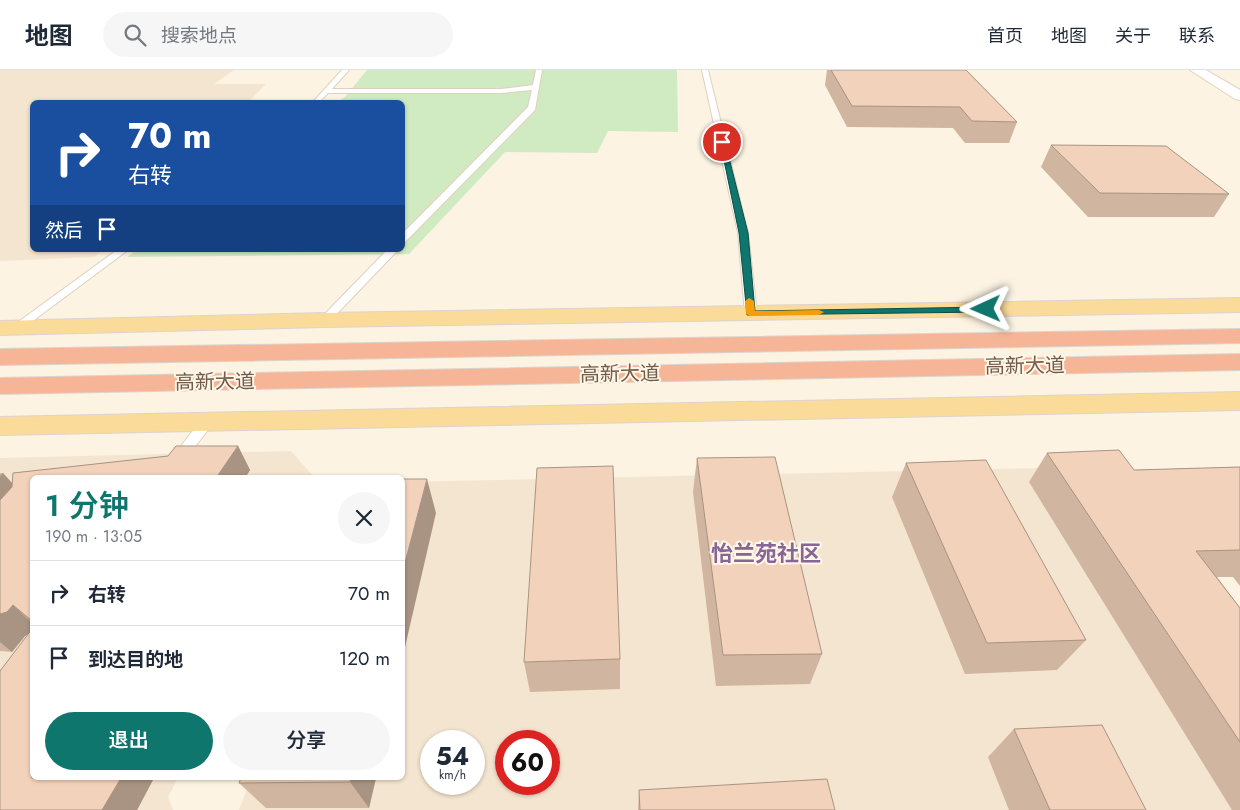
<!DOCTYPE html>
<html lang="zh">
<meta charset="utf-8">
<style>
body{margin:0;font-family:Jost,"Noto Sans SC",sans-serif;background:#f6f6f7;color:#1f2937;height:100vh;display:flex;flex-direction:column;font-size:19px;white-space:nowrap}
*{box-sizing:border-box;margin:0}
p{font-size:16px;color:#747a83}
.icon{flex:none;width:28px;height:28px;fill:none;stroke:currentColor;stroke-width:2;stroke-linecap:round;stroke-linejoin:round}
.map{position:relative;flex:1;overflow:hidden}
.panel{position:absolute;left:30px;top:405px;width:375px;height:305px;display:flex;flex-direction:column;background:#fff;border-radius:8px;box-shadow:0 1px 4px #0004}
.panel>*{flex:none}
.hud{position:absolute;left:30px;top:30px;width:375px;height:152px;border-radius:8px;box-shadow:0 1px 4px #0004;background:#1a4fa0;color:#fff;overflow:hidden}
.speed{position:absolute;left:420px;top:660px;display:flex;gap:10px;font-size:25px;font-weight:700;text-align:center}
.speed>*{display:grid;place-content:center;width:65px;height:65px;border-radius:50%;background:#fff;box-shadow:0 1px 4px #0004;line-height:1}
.speed small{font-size:12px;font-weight:400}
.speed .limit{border:8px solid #d22;background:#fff;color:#111}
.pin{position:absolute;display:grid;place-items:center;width:42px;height:42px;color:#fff;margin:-21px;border:2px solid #fff;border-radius:50%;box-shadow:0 1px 5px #0007}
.me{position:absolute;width:55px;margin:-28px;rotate:269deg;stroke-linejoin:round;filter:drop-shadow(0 0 4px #0008)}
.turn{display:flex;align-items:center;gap:18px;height:105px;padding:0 15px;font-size:22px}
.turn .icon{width:65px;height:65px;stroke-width:2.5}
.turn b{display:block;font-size:35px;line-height:42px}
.then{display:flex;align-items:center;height:48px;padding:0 15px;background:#0003;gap:10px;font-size:19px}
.round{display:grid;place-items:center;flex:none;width:52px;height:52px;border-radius:26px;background:#f6f6f7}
.summary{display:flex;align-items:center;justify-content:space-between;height:85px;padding:0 15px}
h1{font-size:30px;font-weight:600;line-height:38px;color:#0f766e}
.button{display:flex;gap:10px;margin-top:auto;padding:10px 15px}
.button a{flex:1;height:58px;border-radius:30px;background:#0f766e;color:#fff;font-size:20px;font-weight:600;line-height:58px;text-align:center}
.button a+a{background:#f6f6f7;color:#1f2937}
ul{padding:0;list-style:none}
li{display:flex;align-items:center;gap:15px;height:65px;padding:0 15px;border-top:1px solid #e0e1e3}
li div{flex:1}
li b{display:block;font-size:19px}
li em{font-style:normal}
header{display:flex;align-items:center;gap:30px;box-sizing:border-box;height:70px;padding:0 25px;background:#fff;border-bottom:1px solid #e0e1e3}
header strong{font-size:24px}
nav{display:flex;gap:28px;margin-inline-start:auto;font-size:18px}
.search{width:350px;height:45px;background:#f6f6f7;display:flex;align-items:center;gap:12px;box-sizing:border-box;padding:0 18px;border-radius:28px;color:#747a83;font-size:19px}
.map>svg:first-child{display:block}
.residential{fill:#f4e5d0;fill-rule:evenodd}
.green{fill:#d0eac1}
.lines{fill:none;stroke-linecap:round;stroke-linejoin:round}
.lane-casing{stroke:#e0d0be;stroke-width:2}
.secondary-casing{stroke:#e5d1bc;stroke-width:2}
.primary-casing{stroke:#dbd4cf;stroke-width:2}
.highway-casing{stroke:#dbd4cf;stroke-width:2}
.lane{fill:#fff;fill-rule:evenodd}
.secondary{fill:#fff;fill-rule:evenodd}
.primary{fill:#fbdb9a;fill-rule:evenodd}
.highway{fill:#f7b598;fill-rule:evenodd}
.wall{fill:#d0b5a0}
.shaded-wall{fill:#a99382}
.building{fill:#f2d2ba;stroke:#a99382}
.route{fill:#0f766e;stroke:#0a4d48}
.slow{fill:#f59e0b}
.labels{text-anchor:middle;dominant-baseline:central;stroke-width:4;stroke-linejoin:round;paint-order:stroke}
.street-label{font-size:20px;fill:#745a48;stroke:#fff7e8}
.quarter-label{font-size:22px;font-weight:bold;fill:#886497;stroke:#fff7e8}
</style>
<header>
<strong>地图</strong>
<div class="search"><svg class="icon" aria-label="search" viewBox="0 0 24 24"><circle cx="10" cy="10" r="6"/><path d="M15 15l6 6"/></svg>搜索地点</div>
<nav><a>首页</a><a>地图</a><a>关于</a><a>联系</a></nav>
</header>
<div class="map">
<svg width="1240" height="740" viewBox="0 0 1240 740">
<rect width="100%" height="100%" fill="#fcf3e2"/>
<path class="residential" d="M 0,0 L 234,0 L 214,14 L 266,14 L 248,32 L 32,32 L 32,180 L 102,180 L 95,187 L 0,191 Z
M 291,381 L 314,407 L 32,408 L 32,708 L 178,708 L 168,727 L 173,740 L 0,740 L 0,388 Z
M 1090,397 L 1240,740 L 239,740 L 251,708 L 402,708 L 403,412 ZM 431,671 L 474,671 L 474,714 L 431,714 ZM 506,671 L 549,671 L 549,714 L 506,714 Z"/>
<path class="green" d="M 367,0 L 677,0 L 678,62 L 608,61 L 597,83 L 505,82 L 409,184 L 127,187 L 137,180 L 402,180 L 402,32 L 337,32 L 345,27 Z"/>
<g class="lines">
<defs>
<path id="lane" d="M 342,0 L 349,0 L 332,19 L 501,19 L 533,15 L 536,0 L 542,0 L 535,40 L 405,172 L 402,173 L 402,164 L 528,37 L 532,20 L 501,23 L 328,23 L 319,32 L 313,32 Z
M 702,0 L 708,0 L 748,163 L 757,244 L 751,247 L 745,244 L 738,163 Z
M 117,180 L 128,180 L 22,259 L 14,259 L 12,257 L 14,255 Z
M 387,180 L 398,180 L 329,252 L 321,252 L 319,250 L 321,248 Z
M 207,347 L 212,349 L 214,352 L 171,408 L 156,408 L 202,349 Z"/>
<path id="secondary" d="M 1190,0 L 1206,0 L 1240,20 L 1240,30 L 1235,29 Z"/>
<path id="primary" d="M 1240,228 L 1240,242 L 325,257 L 0,265 L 0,251 L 325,243 Z
M 1240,322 L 1240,340 L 0,365 L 0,347 Z"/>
<path id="highway" d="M 1240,259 L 1240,273 L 0,295 L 0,279 Z
M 1240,284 L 1240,300 L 0,324 L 0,308 Z"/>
</defs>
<use href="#lane" class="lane-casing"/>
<use href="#secondary" class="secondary-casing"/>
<use href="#primary" class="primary-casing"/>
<use href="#highway" class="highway-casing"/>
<use href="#lane" class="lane"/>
<use href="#secondary" class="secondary"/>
<use href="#primary" class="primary"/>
<use href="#highway" class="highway"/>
</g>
<path class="wall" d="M 827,0 L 966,0 L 1017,52 L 1009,73 L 965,73 L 953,58 L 847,57 L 825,15 Z
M 1051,75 L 1229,124 L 1214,147 L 1088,147 L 1041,97 Z
M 176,376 L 238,376 L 250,400 L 245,408 L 32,408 L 32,708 L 154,708 L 137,740 L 0,740 L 0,601 L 28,564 L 25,566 L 12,582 L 0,581 L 0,403 L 3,403 L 12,414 L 13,403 L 168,386 Z
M 1047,383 L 1134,400 L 1240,397 L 1240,516 L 1233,507 L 1217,507 L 1240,538 L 1240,740 L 1232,740 L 1029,412 Z
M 697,388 L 822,584 L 810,614 L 716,616 L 693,422 Z
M 906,393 L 1086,570 L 1057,600 L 965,604 L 892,427 Z
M 620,589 L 620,619 L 530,622 L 524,592 Z
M 1014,659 L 1146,740 L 1009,740 L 988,687 Z
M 241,708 L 376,708 L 369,738 L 266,738 L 239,713 Z
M 639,720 L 835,740 L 638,740 Z"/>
<path class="shaded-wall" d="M 238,376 L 250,400 L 245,408 L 216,408 Z
M 3,403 L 24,426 L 0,452 L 0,406 Z
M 427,409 L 436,443 L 402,590 L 402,504 Z
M 13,535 L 32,553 L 32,562 L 25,566 L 12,582 L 0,572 L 0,544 Z
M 121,708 L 154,708 L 137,740 L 102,740 Z
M 351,708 L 376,708 L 369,738 L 350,712 Z"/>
<path class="building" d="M 831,0 L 966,0 L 1017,52 L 972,51 L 960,37 L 852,36 Z
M 1051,75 L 1166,76 L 1229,124 L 1100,123 Z
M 176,376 L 238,376 L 216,408 L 32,408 L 32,551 L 13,535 L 7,542 L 0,544 L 0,430 L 12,417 L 13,403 L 168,386 Z
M 1119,380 L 1134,400 L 1240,397 L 1240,480 L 1196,481 L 1240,538 L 1240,672 L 1047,383 Z
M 775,387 L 822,584 L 723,585 L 697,388 Z
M 986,390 L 1086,570 L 987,573 L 906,393 Z
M 613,396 L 620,589 L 524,592 L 537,398 Z
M 402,409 L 427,409 L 402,504 Z
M 32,559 L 32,708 L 121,708 L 102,740 L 0,740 L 0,601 Z
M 1102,655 L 1146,740 L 1050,740 L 1014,659 Z
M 241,708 L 351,708 L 350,712 L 239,713 Z
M 827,709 L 835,740 L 640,740 L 639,720 Z"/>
<path class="route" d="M 720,71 L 725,72 L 748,163 L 755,241 L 986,237 L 990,239 L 986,242 L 747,245 L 739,163 Z"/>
<path class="slow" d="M 749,228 L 754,231 L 755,241 L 819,240 L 824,242 L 819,245 L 750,246 L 746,244 L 745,231 Z"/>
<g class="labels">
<g class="street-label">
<text transform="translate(1025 296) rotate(-1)">高新大道</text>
<text transform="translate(620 304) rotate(-1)">高新大道</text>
<text transform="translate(215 312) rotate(-1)">高新大道</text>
</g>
<g class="quarter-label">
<text x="766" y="483">怡兰苑社区</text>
</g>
</g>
</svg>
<div class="speed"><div>54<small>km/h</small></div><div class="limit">60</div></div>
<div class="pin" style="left:722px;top:72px;background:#d93025"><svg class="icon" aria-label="arrive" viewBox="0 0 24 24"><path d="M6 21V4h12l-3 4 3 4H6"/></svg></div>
<svg class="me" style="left:986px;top:239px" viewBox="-20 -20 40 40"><path d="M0-17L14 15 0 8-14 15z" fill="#0f766e" stroke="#fff" stroke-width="4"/></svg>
<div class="hud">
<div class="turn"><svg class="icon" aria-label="right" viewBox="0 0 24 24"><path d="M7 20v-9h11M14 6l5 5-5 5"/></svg><div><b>70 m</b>右转</div></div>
<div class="then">然后<svg class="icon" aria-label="arrive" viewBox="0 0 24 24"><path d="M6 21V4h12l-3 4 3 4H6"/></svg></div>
</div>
<section class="panel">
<div class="summary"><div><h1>1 分钟</h1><p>190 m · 13:05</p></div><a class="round"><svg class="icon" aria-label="close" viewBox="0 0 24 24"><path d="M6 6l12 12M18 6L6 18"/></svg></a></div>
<ul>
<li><svg class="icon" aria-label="right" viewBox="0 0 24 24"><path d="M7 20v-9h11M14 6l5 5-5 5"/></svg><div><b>右转</b></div><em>70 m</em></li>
<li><svg class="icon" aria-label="arrive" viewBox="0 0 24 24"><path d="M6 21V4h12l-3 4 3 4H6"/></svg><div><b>到达目的地</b></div><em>120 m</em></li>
</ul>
<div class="button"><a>退出</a><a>分享</a></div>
</section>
</div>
